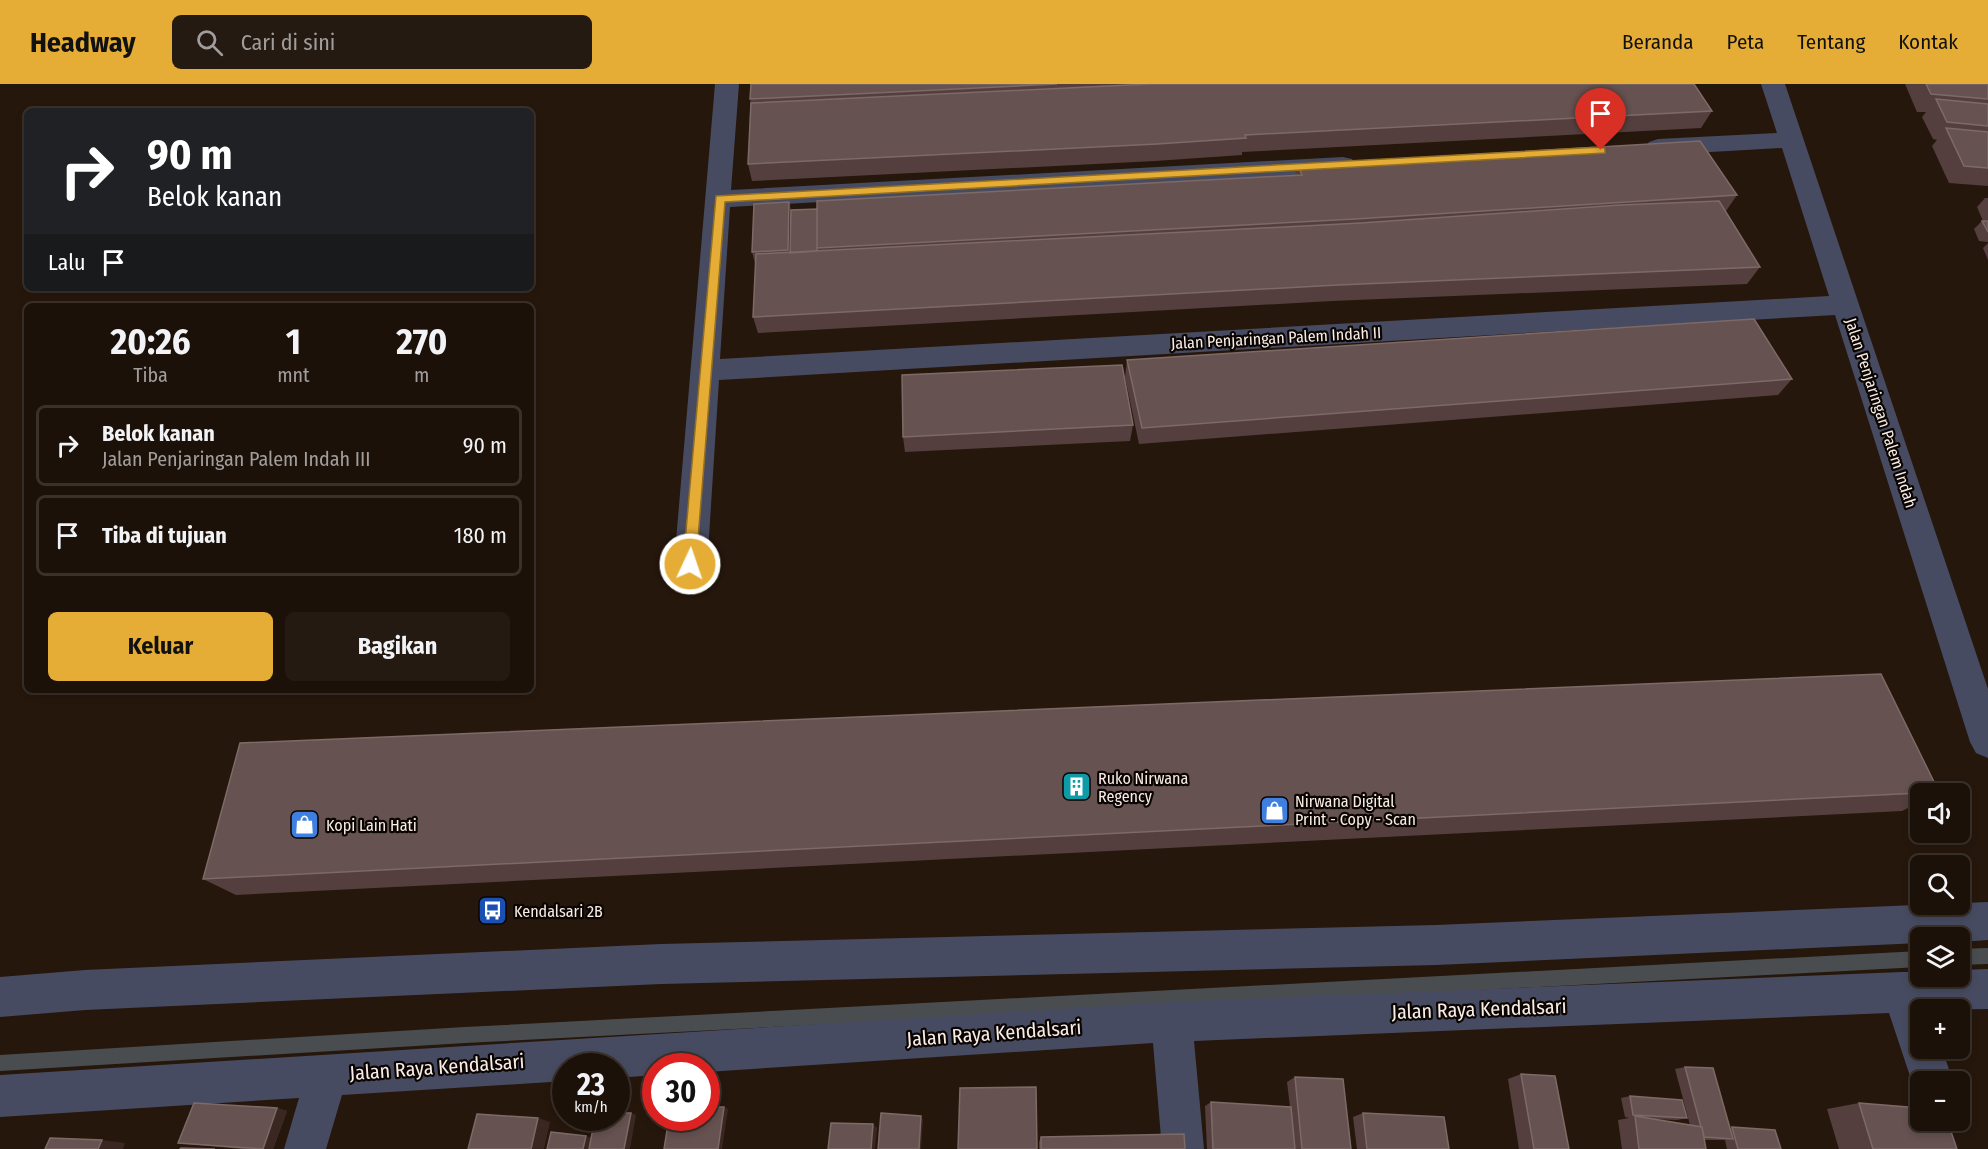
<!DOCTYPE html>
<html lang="id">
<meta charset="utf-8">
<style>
body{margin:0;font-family:"Fira Sans Condensed",sans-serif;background:#251a12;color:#f1f3f6;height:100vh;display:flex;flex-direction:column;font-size:22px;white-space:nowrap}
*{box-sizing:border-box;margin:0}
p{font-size:20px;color:#a09d9c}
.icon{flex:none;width:33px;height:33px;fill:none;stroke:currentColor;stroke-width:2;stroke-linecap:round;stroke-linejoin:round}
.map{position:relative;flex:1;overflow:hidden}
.panel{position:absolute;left:24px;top:219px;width:510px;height:390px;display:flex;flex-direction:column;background:#1c1109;border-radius:9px;box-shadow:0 3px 9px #0003,0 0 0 2px #3a312a}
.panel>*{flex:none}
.top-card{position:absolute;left:24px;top:24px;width:510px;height:183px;border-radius:9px;box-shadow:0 3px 9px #0003,0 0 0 2px #3a312a;background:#202124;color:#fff;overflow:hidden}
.fabs{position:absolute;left:1910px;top:699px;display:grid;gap:12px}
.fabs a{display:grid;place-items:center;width:60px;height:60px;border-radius:9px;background:#1c1109;box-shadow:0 3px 9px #0003,0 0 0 2px #3a312a;font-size:30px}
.speed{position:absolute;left:552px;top:969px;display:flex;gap:12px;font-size:30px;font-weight:700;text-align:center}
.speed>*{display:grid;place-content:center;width:78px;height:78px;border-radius:50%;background:#1c1109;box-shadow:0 3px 9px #0003,0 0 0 2px #3a312a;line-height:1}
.speed small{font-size:15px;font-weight:400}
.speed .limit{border:9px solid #d22;background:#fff;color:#111}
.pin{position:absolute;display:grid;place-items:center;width:51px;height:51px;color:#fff;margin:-62px -26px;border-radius:50% 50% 50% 0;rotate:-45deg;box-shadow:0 0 6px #0007}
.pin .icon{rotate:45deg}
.me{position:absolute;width:66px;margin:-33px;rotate:3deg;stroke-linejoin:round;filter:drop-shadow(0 0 4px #0008)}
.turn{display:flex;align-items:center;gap:21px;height:126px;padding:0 24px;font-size:27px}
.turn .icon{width:78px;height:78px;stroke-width:2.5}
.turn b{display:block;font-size:42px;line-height:51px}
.then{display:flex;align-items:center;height:57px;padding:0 24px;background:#0003;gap:12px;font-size:22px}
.eta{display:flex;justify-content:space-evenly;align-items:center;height:102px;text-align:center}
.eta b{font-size:36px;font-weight:700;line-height:42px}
.action{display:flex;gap:12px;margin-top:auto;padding:12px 24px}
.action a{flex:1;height:69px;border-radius:9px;background:#e5ad35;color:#111;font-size:24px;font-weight:700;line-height:69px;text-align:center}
.action a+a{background:#251a12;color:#f1f3f6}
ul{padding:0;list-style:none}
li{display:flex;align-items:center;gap:18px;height:81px;margin:0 12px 9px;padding:0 12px;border:3px solid #3a312a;border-radius:9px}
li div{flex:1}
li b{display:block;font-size:22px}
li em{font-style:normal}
header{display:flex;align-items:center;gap:36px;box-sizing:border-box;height:84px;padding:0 30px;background:#e5ad35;color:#111}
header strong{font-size:28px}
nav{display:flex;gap:33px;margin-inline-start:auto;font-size:21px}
.search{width:420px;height:54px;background:#251a12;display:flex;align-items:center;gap:15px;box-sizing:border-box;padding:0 21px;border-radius:9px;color:#a09d9c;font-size:22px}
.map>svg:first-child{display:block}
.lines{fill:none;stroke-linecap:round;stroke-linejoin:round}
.stream{fill:#4a4d4f;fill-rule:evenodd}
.street{fill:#474b61;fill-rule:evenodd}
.wall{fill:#543f3e}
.shaded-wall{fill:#3a2722}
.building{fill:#665250;stroke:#7d6a67;stroke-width:1.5}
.route{fill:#e5ad35;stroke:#957022;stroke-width:1.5}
.labels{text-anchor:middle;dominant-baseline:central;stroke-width:4.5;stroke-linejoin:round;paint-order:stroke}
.street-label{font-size:16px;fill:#f8ece5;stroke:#0a0502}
.poi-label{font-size:16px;fill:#f8ece5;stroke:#0a0502;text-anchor:start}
.near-street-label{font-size:20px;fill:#f8ece5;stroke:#0a0502}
</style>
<header>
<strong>Headway</strong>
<div class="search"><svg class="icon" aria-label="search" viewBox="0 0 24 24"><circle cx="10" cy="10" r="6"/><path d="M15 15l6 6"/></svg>Cari di sini</div>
<nav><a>Beranda</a><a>Peta</a><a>Tentang</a><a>Kontak</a></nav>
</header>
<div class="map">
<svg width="1988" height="1065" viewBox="0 0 1988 1065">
<rect width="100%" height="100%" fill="#26170c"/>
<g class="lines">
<path class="stream" d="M 1988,864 L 1988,880 L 1959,881 L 1959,865 Z
M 1920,867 L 1920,883 L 465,959 L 0,987 L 0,971 L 465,943 Z"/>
<path class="street" d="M 715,0 L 739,0 L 731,106 L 1343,73 L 1352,75 L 1355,81 L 1352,87 L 1343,89 L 730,123 L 720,275 L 1829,212 L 1782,64 L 1658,71 L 1649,68 L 1646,63 L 1649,58 L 1658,55 L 1777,49 L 1761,0 L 1785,0 L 1988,605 L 1988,674 L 1976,669 L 1970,658 L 1835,231 L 719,296 L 707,484 L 702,493 L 691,497 L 680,493 L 674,480 Z
M 1988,818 L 1988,856 L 1959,858 L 1959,854 L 1920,854 L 1920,859 L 1436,881 L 661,900 L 85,926 L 0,933 L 0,893 L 85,886 L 661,860 L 1436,841 Z
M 1988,885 L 1988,925 L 1920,926 L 1920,964 L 1942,964 L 1953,998 L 1920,998 L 1920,1014 L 1917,1013 L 1889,929 L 1194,957 L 1204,1065 L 1162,1065 L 1153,959 L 706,988 L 706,982 L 656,982 L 656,991 L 616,994 L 616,982 L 566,982 L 566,997 L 342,1011 L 326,1065 L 284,1065 L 299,1014 L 0,1033 L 0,991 L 1172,918 L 1902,888 L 1920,888 L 1920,892 L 1959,892 L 1959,886 Z"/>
</g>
<path class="wall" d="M 751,0 L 1694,0 L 1712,27 L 1701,44 L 1242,68 L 1242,71 L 1155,77 L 752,97 L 748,80 Z
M 1905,0 L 1988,0 L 1988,102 L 1949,99 L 1932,62 L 1937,56 L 1933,55 L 1922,33 L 1926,28 L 1917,28 Z
M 1298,81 L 1737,111 L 1726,127 L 1760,183 L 1747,200 L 1332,217 L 758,249 L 753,233 L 756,183 L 752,168 L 789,118 L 791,126 L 817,125 L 1295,91 Z
M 1985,114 L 1988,114 L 1988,158 L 1979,157 L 1974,145 L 1982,137 L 1983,137 L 1977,123 Z
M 1988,159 L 1988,176 L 1983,164 Z
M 1127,276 L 1792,295 L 1778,311 L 1139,360 L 1125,293 Z
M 1133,341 L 1130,357 L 905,368 L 903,353 Z
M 1939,708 L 1936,710 L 1920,710 L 1920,718 L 1902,727 L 236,811 L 203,795 Z
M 1685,983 L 1730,1044 L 1732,1043 L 1781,1065 L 1727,1065 L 1725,1056 L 1704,1056 L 1706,1065 L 1622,1065 L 1618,1036 L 1629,1034 L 1625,1033 L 1621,1014 L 1630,1012 L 1687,1034 L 1677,1036 L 1652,1035 L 1690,1041 L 1675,985 Z
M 1521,990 L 1569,1065 L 1519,1065 L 1508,995 Z
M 1295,993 L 1351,1065 L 1207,1065 L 1205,1022 L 1211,1018 L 1290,1023 L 1287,998 Z
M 1859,1019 L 1957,1065 L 1839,1065 L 1827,1025 Z
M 277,1024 L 287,1027 L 273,1065 L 242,1065 L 178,1059 Z
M 1363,1029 L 1449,1065 L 1357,1065 L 1353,1033 Z
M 1041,1053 L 1185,1065 L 1039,1065 L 1039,1058 Z"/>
<path class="shaded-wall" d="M 789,118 L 792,135 L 790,174 L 788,166 Z
M 724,1023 L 728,1025 L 722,1065 L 718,1065 Z
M 277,1024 L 287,1027 L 273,1065 L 263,1065 Z
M 631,1029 L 636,1031 L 630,1065 L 624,1065 Z
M 921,1032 L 923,1036 L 921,1065 L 919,1065 Z
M 538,1034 L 550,1038 L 544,1065 L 531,1065 Z
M 873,1040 L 877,1044 L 875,1065 L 871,1065 Z
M 586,1052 L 592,1054 L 589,1065 L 583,1065 Z
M 102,1056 L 125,1059 L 123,1065 L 98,1065 Z"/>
<path class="building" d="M 751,0 L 1057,0 L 750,15 Z
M 1150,0 L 1694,0 L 1712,27 L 1245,51 L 1246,54 L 1157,60 L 748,80 L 751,19 Z
M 1926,0 L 1988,0 L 1988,15 L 1931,10 Z
M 1936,15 L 1988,20 L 1988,42 L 1947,38 Z
M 1946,44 L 1988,48 L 1988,84 L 1964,82 Z
M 1700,57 L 1737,111 L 1355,135 L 817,164 L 817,117 L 1302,91 L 1298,81 Z
M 1719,117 L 1760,183 L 1338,201 L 753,233 L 756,170 L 1361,139 L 1620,121 Z
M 789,118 L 788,166 L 752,168 L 754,120 Z
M 817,125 L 817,167 L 790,169 L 791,126 Z
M 1982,137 L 1988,137 L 1988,148 Z
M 1754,235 L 1792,295 L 1142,344 L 1127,276 Z
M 1122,281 L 1133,341 L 903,353 L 902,291 Z
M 1881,590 L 1939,708 L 203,795 L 240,659 Z
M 1685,983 L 1713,984 L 1733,1055 L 1704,1053 L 1702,1043 L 1701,1043 Z
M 1521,990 L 1555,992 L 1569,1065 L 1534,1065 Z
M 1295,993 L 1343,995 L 1351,1065 L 1302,1065 Z
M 1036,1003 L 1037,1065 L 958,1065 L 960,1004 Z
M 1630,1012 L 1682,1016 L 1687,1034 L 1633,1031 Z
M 1211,1018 L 1291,1023 L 1295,1065 L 1213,1065 Z
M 194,1019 L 277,1024 L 263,1065 L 178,1059 Z
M 1859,1019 L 1920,1024 L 1920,1036 L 1947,1036 L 1957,1065 L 1873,1065 Z
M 706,1023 L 724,1023 L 718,1065 L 664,1065 L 669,1034 L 706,1034 Z
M 616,1029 L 631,1029 L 624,1065 L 589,1065 L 595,1034 L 616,1034 Z
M 881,1029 L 921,1032 L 919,1065 L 878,1065 Z
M 1363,1029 L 1444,1033 L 1449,1065 L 1367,1065 Z
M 477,1030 L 538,1034 L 531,1065 L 468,1065 Z
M 1635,1032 L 1702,1043 L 1706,1065 L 1639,1065 Z
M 831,1039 L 873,1040 L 871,1065 L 828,1065 Z
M 1732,1043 L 1775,1046 L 1781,1065 L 1738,1065 Z
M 551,1048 L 586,1052 L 583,1065 L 547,1065 Z
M 1184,1050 L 1185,1065 L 1041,1065 L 1041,1053 Z
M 50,1054 L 102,1056 L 98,1065 L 45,1065 Z
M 181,1064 L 215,1065 L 180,1065 Z"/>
<path class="route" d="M 1601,63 L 1605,64 L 1605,69 L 725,118 L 696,480 L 690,485 L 683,480 L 716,112 Z"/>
<defs>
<symbol id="building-square" viewBox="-11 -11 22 22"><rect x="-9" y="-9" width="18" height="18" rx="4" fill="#0f9aa8" stroke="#0a0502"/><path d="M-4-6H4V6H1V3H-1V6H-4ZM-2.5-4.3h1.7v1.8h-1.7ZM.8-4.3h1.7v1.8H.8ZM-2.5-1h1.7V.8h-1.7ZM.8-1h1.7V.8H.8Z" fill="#fff"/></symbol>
<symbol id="shop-square" viewBox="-11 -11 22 22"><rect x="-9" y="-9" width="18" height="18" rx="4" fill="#3f7fe0" stroke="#0a0502"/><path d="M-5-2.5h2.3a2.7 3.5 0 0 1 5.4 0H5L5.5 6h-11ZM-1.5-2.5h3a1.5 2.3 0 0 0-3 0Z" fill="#fff"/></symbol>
<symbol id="bus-square" viewBox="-11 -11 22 22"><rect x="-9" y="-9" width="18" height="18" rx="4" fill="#1a4fb4" stroke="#0a0502"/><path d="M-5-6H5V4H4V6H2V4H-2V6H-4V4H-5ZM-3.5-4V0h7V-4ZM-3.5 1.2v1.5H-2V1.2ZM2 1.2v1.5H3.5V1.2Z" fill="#fff"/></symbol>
</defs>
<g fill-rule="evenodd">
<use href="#building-square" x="1060" y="686" width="33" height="33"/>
<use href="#shop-square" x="1258" y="710" width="33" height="33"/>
<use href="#shop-square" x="288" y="724" width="33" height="33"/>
<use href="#bus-square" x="476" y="810" width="33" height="33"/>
</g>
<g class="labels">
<g class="street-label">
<text transform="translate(1276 254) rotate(-3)">Jalan Penjaringan Palem Indah II</text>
<text transform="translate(1881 329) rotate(72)">Jalan Penjaringan Palem Indah</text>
</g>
<g class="poi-label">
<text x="1098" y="694">Ruko Nirwana<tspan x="1098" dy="18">Regency</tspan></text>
<text x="1295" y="717">Nirwana Digital<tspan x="1295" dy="18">Print - Copy - Scan</tspan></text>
<text x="326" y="741">Kopi Lain Hati</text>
<text x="514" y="827">Kendalsari 2B</text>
</g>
<g class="near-street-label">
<text transform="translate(1479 925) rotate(-2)">Jalan Raya Kendalsari</text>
<text transform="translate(994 949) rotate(-4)">Jalan Raya Kendalsari</text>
<text transform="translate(437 983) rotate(-4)">Jalan Raya Kendalsari</text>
</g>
</g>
</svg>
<div class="fabs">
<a><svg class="icon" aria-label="sound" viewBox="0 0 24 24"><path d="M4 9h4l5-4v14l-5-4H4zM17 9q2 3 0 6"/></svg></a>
<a><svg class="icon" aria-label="search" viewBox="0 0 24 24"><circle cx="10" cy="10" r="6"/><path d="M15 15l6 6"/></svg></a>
<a><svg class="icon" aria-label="layers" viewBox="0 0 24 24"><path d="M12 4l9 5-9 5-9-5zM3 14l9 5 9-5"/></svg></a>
<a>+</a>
<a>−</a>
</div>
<div class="speed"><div>23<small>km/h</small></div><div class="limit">30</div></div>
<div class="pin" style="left:1601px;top:66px;background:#d93025"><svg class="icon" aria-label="arrive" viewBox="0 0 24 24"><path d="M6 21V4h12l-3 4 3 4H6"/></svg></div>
<svg class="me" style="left:690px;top:480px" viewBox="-20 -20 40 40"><circle r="17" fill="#e5ad35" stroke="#fff" stroke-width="3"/><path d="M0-11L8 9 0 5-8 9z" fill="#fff"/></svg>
<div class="top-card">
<div class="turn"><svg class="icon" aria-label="right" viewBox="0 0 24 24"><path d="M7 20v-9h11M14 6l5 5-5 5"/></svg><div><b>90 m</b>Belok kanan</div></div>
<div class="then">Lalu<svg class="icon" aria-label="arrive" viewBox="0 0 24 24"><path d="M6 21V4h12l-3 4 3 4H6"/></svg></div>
</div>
<section class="panel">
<div class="eta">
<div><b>20:26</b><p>Tiba</p></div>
<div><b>1</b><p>mnt</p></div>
<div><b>270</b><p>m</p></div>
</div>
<ul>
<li><svg class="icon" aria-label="right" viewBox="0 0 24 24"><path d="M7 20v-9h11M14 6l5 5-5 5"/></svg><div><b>Belok kanan</b><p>Jalan Penjaringan Palem Indah III</p></div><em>90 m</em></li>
<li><svg class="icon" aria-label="arrive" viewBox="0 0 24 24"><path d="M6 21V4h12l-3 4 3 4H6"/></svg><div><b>Tiba di tujuan</b></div><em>180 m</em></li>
</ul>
<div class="action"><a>Keluar</a><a>Bagikan</a></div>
</section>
</div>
